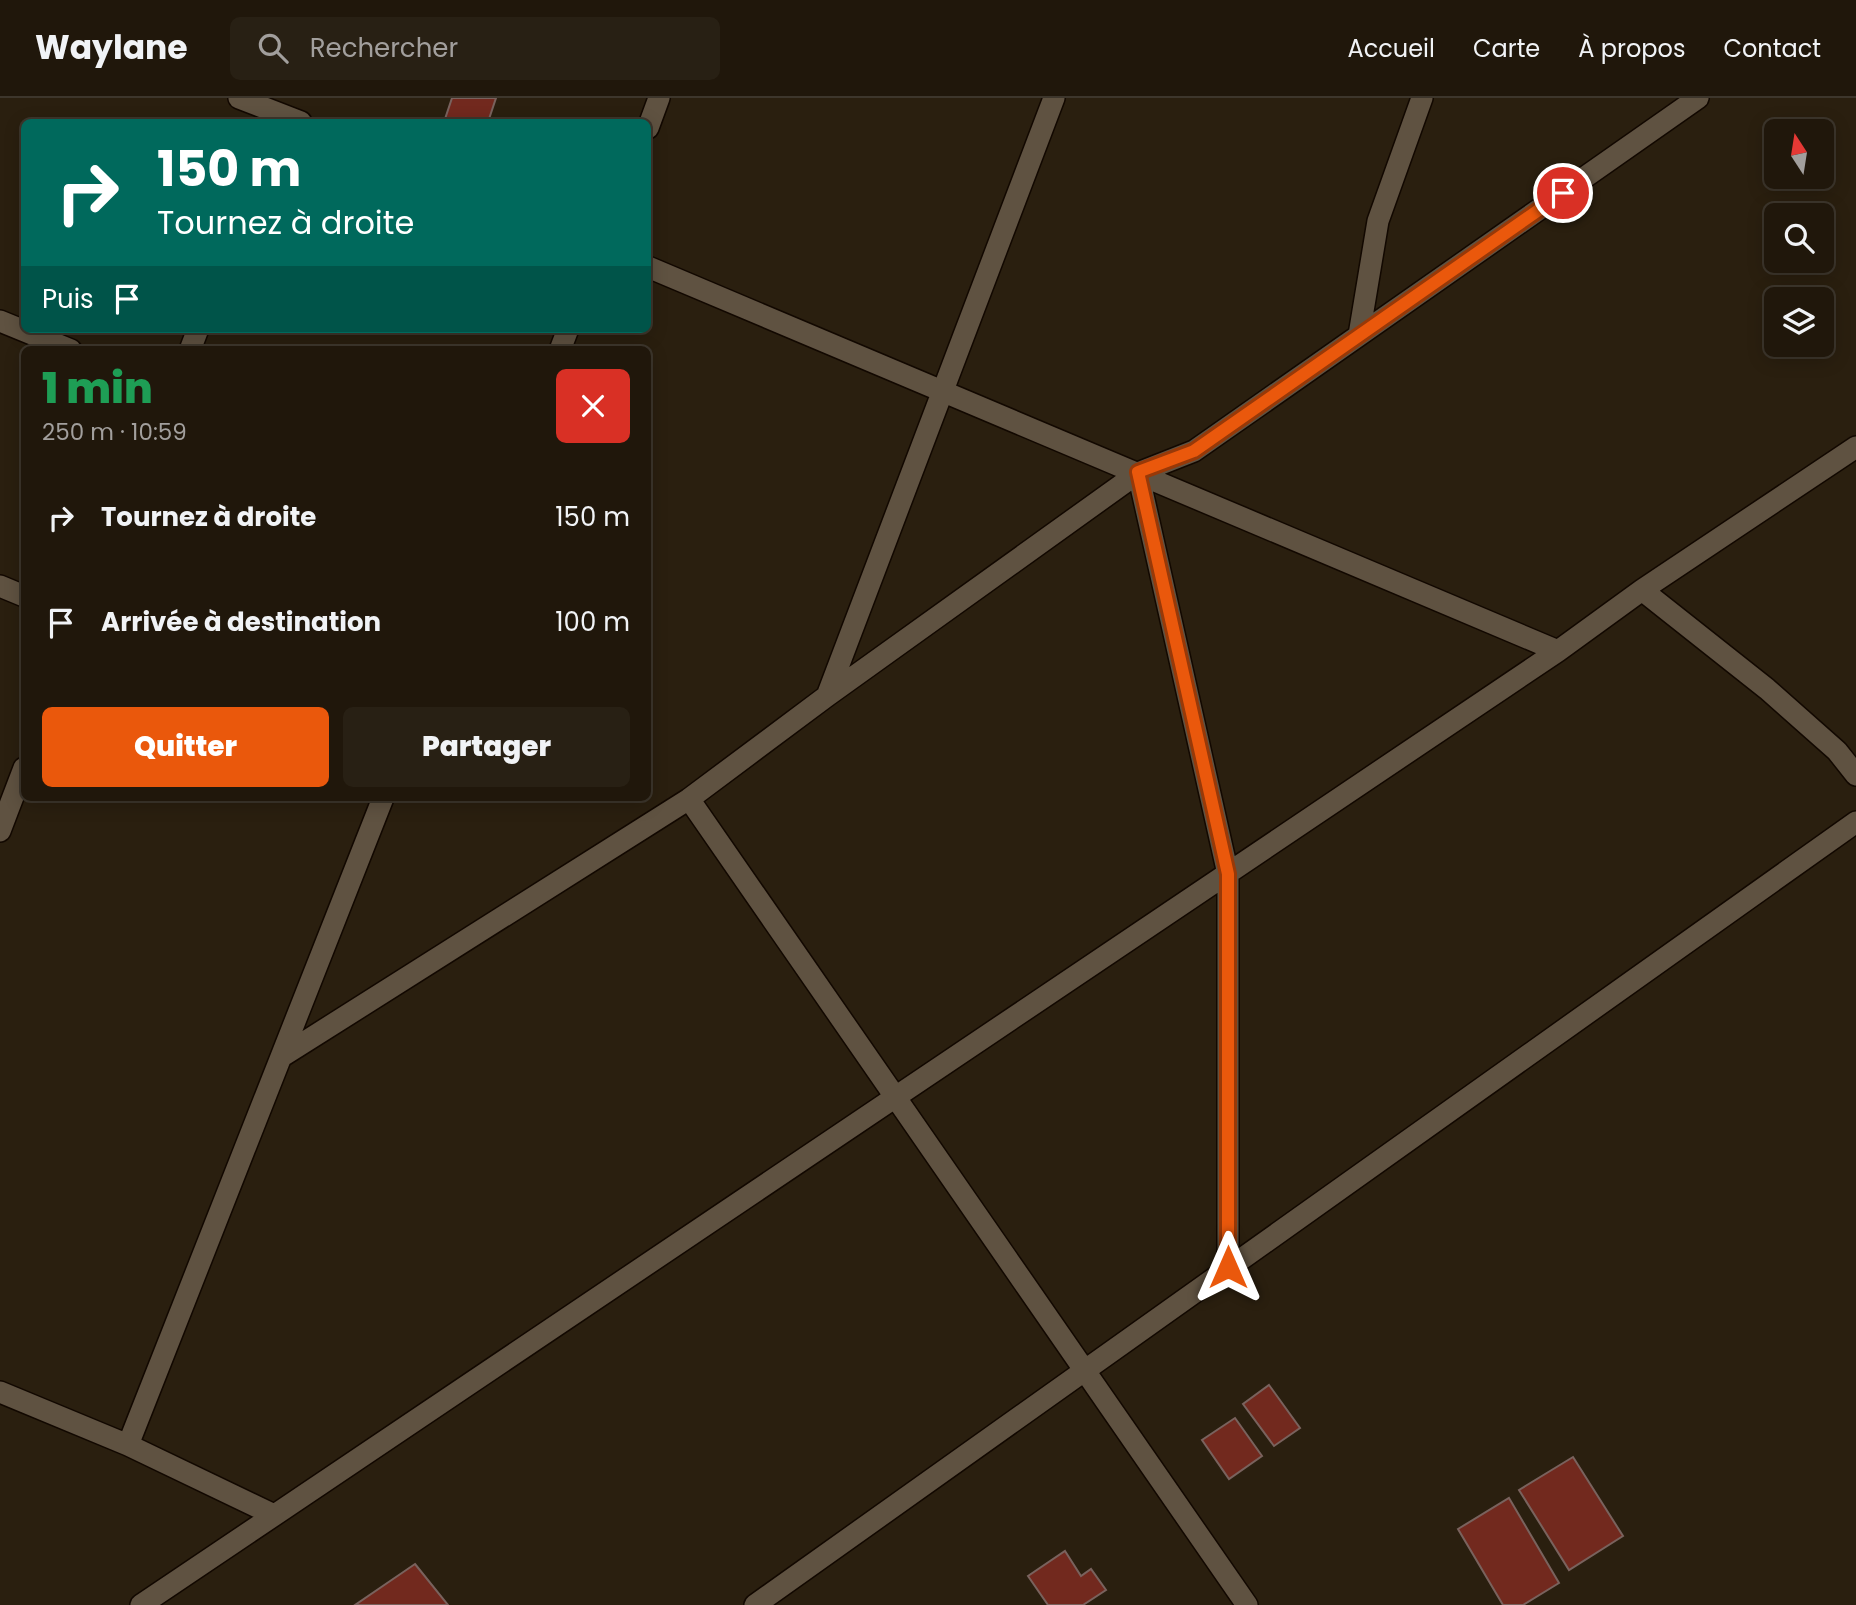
<!DOCTYPE html>
<html lang="fr">
<meta charset="utf-8">
<style>
body{margin:0;font-family:Poppins,sans-serif;background:#282014;color:#f1f3f6;height:100vh;display:flex;flex-direction:column;font-size:26px;white-space:nowrap}
*{box-sizing:border-box;margin:0}
p{font-size:23px;color:#a29f9d}
.icon{flex:none;width:38px;height:38px;fill:none;stroke:currentColor;stroke-width:2;stroke-linecap:round;stroke-linejoin:round}
.map{position:relative;flex:1;overflow:hidden}
.panel{position:absolute;left:21px;top:248px;width:630px;height:455px;display:flex;flex-direction:column;background:#20170b;border-radius:10px;box-shadow:0 4px 18px #0003,0 0 0 2px #3d362c}
.panel>*{flex:none}
.top-card{position:absolute;left:21px;top:21px;width:630px;height:214px;border-radius:10px;box-shadow:0 4px 18px #0003,0 0 0 2px #3d362c;background:#00695c;color:#fff;overflow:hidden}
.needle{width:46px;rotate:348deg}
.buttons{position:absolute;left:1764px;top:21px;display:grid;gap:14px}
.buttons a{display:grid;place-items:center;width:70px;height:70px;border-radius:10px;background:#20170b;box-shadow:0 4px 18px #0003,0 0 0 2px #3d362c;font-size:35px}
.pin{position:absolute;display:grid;place-items:center;width:60px;height:60px;color:#fff;margin:-30px;border:4px solid #fff;border-radius:50%;box-shadow:0 2px 7px #0007}
.me{position:absolute;width:77px;margin:-38px;rotate:0deg;stroke-linejoin:round;filter:drop-shadow(0 0 5px #0008)}
.turn{display:flex;align-items:center;gap:24px;height:147px;padding:0 21px;font-size:32px}
.turn .icon{width:91px;height:91px;stroke-width:2.5}
.turn b{display:block;font-size:49px;line-height:60px}
.then{display:flex;align-items:center;height:66px;padding:0 21px;background:#0003;gap:14px;font-size:26px}
.round{display:grid;place-items:center;flex:none;width:74px;height:74px;border-radius:10px;background:#282014}
.summary{display:flex;align-items:center;justify-content:space-between;height:119px;padding:0 21px}
h1{font-size:42px;font-weight:800;line-height:52px;color:#1e9e55}
.cta{display:flex;gap:14px;margin-top:auto;padding:14px 21px}
.cta a{flex:1;height:80px;border-radius:10px;background:#ea580c;color:#fff;font-size:28px;font-weight:800;line-height:80px;text-align:center}
.cta a+a{background:#282014;color:#f1f3f6}
ul{padding:0;list-style:none}
li{display:flex;align-items:center;gap:21px;height:105px;padding:0 21px}
li div{flex:1}
li b{display:block;font-size:26px}
li em{font-style:normal}
header{display:flex;align-items:center;gap:42px;box-sizing:border-box;height:98px;padding:0 35px;background:#20170b;border-bottom:2px solid #3d362c}
header strong{font-size:33px}
nav{display:flex;gap:38px;margin-inline-start:auto;font-size:24px}
.search{width:490px;height:63px;background:#282014;display:flex;align-items:center;gap:18px;box-sizing:border-box;padding:0 24px;border-radius:10px;color:#a29f9d;font-size:26px}
.map>svg:first-child{display:block}
.building{fill:#72291e;stroke:#79625d;stroke-width:2}
.lines{fill:none;stroke-linecap:round;stroke-linejoin:round}
.minor-casing{stroke:#120800;stroke-width:24}
.minor{stroke:#5f5241;stroke-width:21}
.route-casing{stroke:#983908;stroke-width:18}
.route{stroke:#ea580c;stroke-width:12}
</style>
<header>
<strong>Waylane</strong>
<div class="search"><svg class="icon" aria-label="search" viewBox="0 0 24 24"><circle cx="10" cy="10" r="6"/><path d="M15 15l6 6"/></svg>Rechercher</div>
<nav><a>Accueil</a><a>Carte</a><a>À propos</a><a>Contact</a></nav>
</header>
<div class="map">
<svg width="1856" height="1507" viewBox="0 0 1856 1507">
<rect width="100%" height="100%" fill="#2a1f0f"/>
<path class="building" d="M 452,0 L 496,0 L 488,24 L 444,24 Z
M 1269,1287 L 1300,1330 L 1274,1348 L 1243,1306 Z
M 1235,1320 L 1262,1358 L 1229,1381 L 1202,1342 Z
M 1573,1359 L 1623,1438 L 1569,1472 L 1519,1392 Z
M 1509,1400 L 1559,1485 L 1523,1507 L 1503,1507 L 1458,1431 Z
M 1065,1453 L 1081,1478 L 1091,1471 L 1106,1492 L 1083,1507 L 1048,1507 L 1028,1478 Z
M 415,1466 L 448,1507 L 355,1507 Z"/>
<g class="lines">
<defs>
<path id="minor" d="M 239,0 L 301,24
M 648,30 L 659,0
M 648,169 L 1558,553
M 0,223 L 71,252
M 1359,237 L 1378,123 L 1422,0
M 190,252 L 198,231
M 560,252 L 568,231
M 1138,375 L 1228,776 L 1228,1169
M 0,488 L 24,498
M 1642,492 L 1767,591 L 1837,653 L 1856,677
M 827,598 L 1054,0
M 689,701 L 1247,1507
M 0,733 L 24,670
M 281,959 L 689,701 L 827,598 L 1138,375 L 1194,353 L 1698,0
M 0,1294 L 128,1347 L 274,1417
M 128,1347 L 383,700
M 141,1507 L 1558,553 L 1642,492 L 1856,349
M 755,1507 L 1856,724"/>
</defs>
<use href="#minor" class="minor-casing"/>
<use href="#minor" class="minor"/>
</g>
<g class="lines">
<defs>
<path id="route" d="M 1228,1169 L 1228,776 L 1138,374 L 1194,353 L 1563,95"/>
</defs>
<use href="#route" class="route-casing"/>
<use href="#route" class="route"/>
</g>
</svg>
<div class="buttons">
<a><svg class="needle" viewBox="-14 -14 28 28"><path d="M0-13l5 13h-10z" fill="#e53935"/><path d="M0 13l5-13h-10z" fill="#a29f9d"/></svg></a>
<a><svg class="icon" aria-label="search" viewBox="0 0 24 24"><circle cx="10" cy="10" r="6"/><path d="M15 15l6 6"/></svg></a>
<a><svg class="icon" aria-label="layers" viewBox="0 0 24 24"><path d="M12 4l9 5-9 5-9-5zM3 14l9 5 9-5"/></svg></a>
</div>
<div class="pin" style="left:1563px;top:95px;background:#d93025"><svg class="icon" aria-label="arrive" viewBox="0 0 24 24"><path d="M6 21V4h12l-3 4 3 4H6"/></svg></div>
<svg class="me" style="left:1228px;top:1169px" viewBox="-20 -20 40 40"><path d="M0-17L14 15 0 8-14 15z" fill="#ea580c" stroke="#fff" stroke-width="4"/></svg>
<div class="top-card">
<div class="turn"><svg class="icon" aria-label="right" viewBox="0 0 24 24"><path d="M7 20v-9h11M14 6l5 5-5 5"/></svg><div><b>150 m</b>Tournez à droite</div></div>
<div class="then">Puis<svg class="icon" aria-label="arrive" viewBox="0 0 24 24"><path d="M6 21V4h12l-3 4 3 4H6"/></svg></div>
</div>
<section class="panel">
<div class="summary"><div><h1>1 min</h1><p>250 m · 10:59</p></div><a class="round" style="background:#d93025;color:#fff"><svg class="icon" aria-label="close" viewBox="0 0 24 24"><path d="M6 6l12 12M18 6L6 18"/></svg></a></div>
<ul>
<li><svg class="icon" aria-label="right" viewBox="0 0 24 24"><path d="M7 20v-9h11M14 6l5 5-5 5"/></svg><div><b>Tournez à droite</b></div><em>150 m</em></li>
<li><svg class="icon" aria-label="arrive" viewBox="0 0 24 24"><path d="M6 21V4h12l-3 4 3 4H6"/></svg><div><b>Arrivée à destination</b></div><em>100 m</em></li>
</ul>
<div class="cta"><a>Quitter</a><a>Partager</a></div>
</section>
</div>
